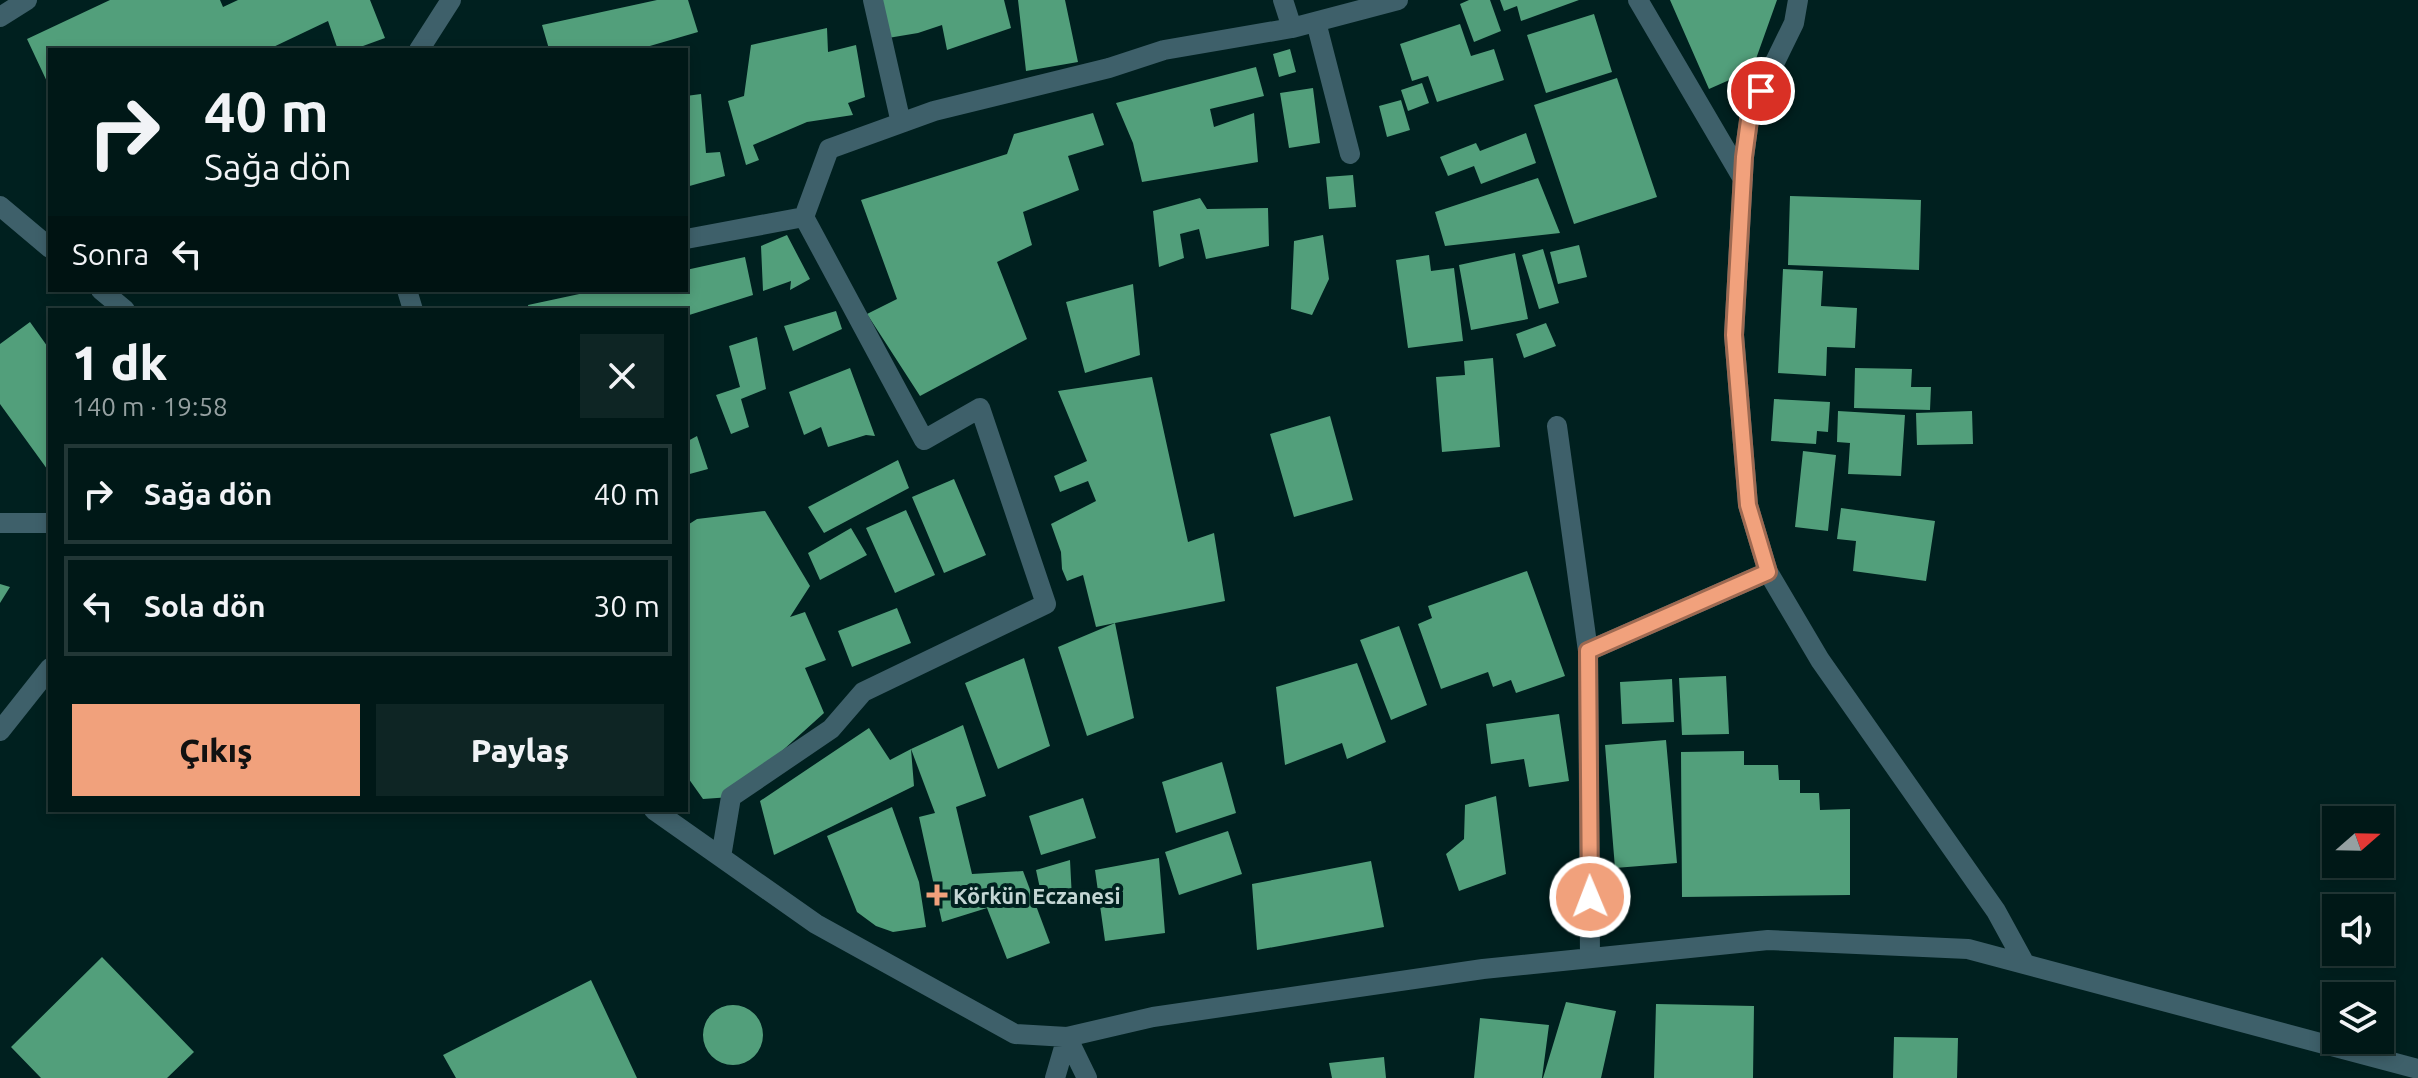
<!DOCTYPE html>
<html lang="tr">
<meta charset="utf-8">
<style>
body{margin:0;font-family:Ubuntu,sans-serif;background:#0e2524;color:#f1f3f6;height:100vh;display:flex;flex-direction:column;font-size:30px;white-space:nowrap}
*{box-sizing:border-box;margin:0}
p{font-size:26px;color:#95a0a1}
.icon{flex:none;width:44px;height:44px;fill:none;stroke:currentColor;stroke-width:2;stroke-linecap:round;stroke-linejoin:round}
.map{position:relative;flex:1;overflow:hidden}
.side{position:absolute;left:48px;top:308px;width:640px;height:504px;display:flex;flex-direction:column;background:#001817;border-radius:0px;box-shadow:0 4px 12px #0003,0 0 0 2px #223736}
.side>*{flex:none}
.guide{position:absolute;left:48px;top:48px;width:640px;height:244px;border-radius:0px;box-shadow:0 4px 12px #0003,0 0 0 2px #223736;background:#001817;color:#f1f3f6;overflow:hidden}
.needle{width:52px;rotate:70deg}
.tools{position:absolute;left:2322px;top:806px;display:grid;gap:16px}
.tools a{display:grid;place-items:center;width:72px;height:72px;border-radius:0px;background:#001817;box-shadow:0 4px 12px #0003,0 0 0 2px #223736;font-size:40px}
.pin{position:absolute;display:grid;place-items:center;width:68px;height:68px;color:#fff;margin:-34px;border:4px solid #fff;border-radius:50%;box-shadow:0 2px 8px #0007}
.me{position:absolute;width:88px;margin:-44px;rotate:359deg;stroke-linejoin:round;filter:drop-shadow(0 0 6px #0008)}
.turn{display:flex;align-items:center;gap:28px;height:168px;padding:0 24px;font-size:36px}
.turn .icon{width:104px;height:104px;stroke-width:2.5}
.turn b{display:block;font-size:56px;line-height:68px}
.then{display:flex;align-items:center;height:76px;padding:0 24px;background:#0003;gap:16px;font-size:30px}
.round{display:grid;place-items:center;flex:none;width:84px;height:84px;border-radius:0px;background:#0e2524}
.overview{display:flex;align-items:center;justify-content:space-between;height:136px;padding:0 24px}
h1{font-size:48px;font-weight:800;line-height:60px}
.cta{display:flex;gap:16px;margin-top:auto;padding:16px 24px}
.cta a{flex:1;height:92px;border-radius:0px;background:#f1a17c;color:#111;font-size:32px;font-weight:800;line-height:92px;text-align:center}
.cta a+a{background:#0e2524;color:#f1f3f6}
ul{padding:0;list-style:none}
li{display:flex;align-items:center;gap:24px;height:100px;margin:0 16px 12px;padding:0 8px;border:4px solid #223736;border-radius:0px}
li div{flex:1}
li b{display:block;font-size:30px}
li em{font-style:normal}
.map>svg:first-child{display:block}
.building{fill:#529f7b}
.lines{fill:none;stroke-linecap:round;stroke-linejoin:round}
.minor{stroke:#3e606a;stroke-width:20}
.route-casing{stroke:#9d6951;stroke-width:20}
.route{stroke:#f1a17c;stroke-width:14}
.poi-dot{fill:#f1a17c;stroke:#00201f;stroke-width:3}
.labels{text-anchor:middle;dominant-baseline:central;stroke-width:8;stroke-linejoin:round;paint-order:stroke}
.poi-label{font-size:22px;font-weight:bold;fill:#c4d6d4;stroke:#00201f;text-anchor:start}
</style>
<div class="map">
<svg width="2418" height="1078" viewBox="0 0 2418 1078">
<rect width="100%" height="100%" fill="#00201f"/>
<path class="building" d="M 110,0 L 220,0 L 223,7 L 238,0 L 370,0 L 385,38 L 352,50 L 338,50 L 328,21 L 267,50 L 50,50 L 50,88 L 27,39 Z
M 657,0 L 688,0 L 698,32 L 636,50 L 549,49 L 542,25 Z
M 876,0 L 1004,0 L 1011,28 L 947,50 L 942,25 L 918,33 L 882,39 Z
M 1018,0 L 1065,0 L 1078,62 L 1026,71 Z
M 1469,0 L 1490,0 L 1501,31 L 1474,42 L 1460,4 Z
M 1500,0 L 1579,0 L 1521,21 L 1517,6 L 1504,11 Z
M 1670,0 L 1777,0 L 1752,70 L 1709,89 Z
M 1594,14 L 1612,72 L 1546,93 L 1527,35 Z
M 1460,24 L 1471,56 L 1494,49 L 1504,80 L 1437,102 L 1428,76 L 1412,81 L 1400,44 Z
M 827,28 L 828,52 L 856,45 L 865,97 L 848,103 L 853,115 L 807,122 L 753,145 L 759,160 L 746,165 L 728,101 L 744,96 L 751,45 Z
M 1290,49 L 1296,72 L 1279,77 L 1273,54 Z
M 1256,67 L 1264,96 L 1210,109 L 1214,127 L 1254,113 L 1258,162 L 1142,182 L 1133,143 L 1116,103 Z
M 1617,78 L 1657,197 L 1574,224 L 1534,105 Z
M 1422,83 L 1429,103 L 1408,111 L 1401,90 Z
M 1313,88 L 1320,143 L 1289,148 L 1280,93 Z
M 701,94 L 706,153 L 720,152 L 725,176 L 686,187 L 686,96 Z
M 1401,100 L 1410,130 L 1387,137 L 1379,106 Z
M 1093,113 L 1104,145 L 1068,156 L 1079,190 L 1023,212 L 1032,245 L 997,262 L 1027,339 L 920,396 L 867,314 L 897,299 L 861,200 L 1007,154 L 1014,134 Z
M 1526,133 L 1536,163 L 1481,184 L 1474,166 L 1448,176 L 1440,157 L 1476,143 L 1480,151 Z
M 1353,175 L 1356,207 L 1329,209 L 1326,177 Z
M 1538,178 L 1560,233 L 1445,246 L 1435,212 Z
M 1790,196 L 1921,200 L 1919,270 L 1788,265 Z
M 1200,198 L 1207,209 L 1268,208 L 1269,246 L 1206,259 L 1199,229 L 1180,234 L 1184,258 L 1159,267 L 1153,211 Z
M 787,235 L 810,279 L 790,290 L 791,281 L 763,291 L 761,246 Z
M 1323,235 L 1329,279 L 1312,315 L 1291,309 L 1294,241 Z
M 1579,245 L 1587,277 L 1558,284 L 1550,252 Z
M 1543,249 L 1559,303 L 1539,309 L 1522,255 Z
M 1515,253 L 1528,319 L 1471,330 L 1459,265 Z
M 1429,255 L 1431,271 L 1454,268 L 1463,341 L 1408,348 L 1396,260 Z
M 745,257 L 753,295 L 686,316 L 686,310 L 529,310 L 528,305 L 598,290 L 686,290 L 686,270 Z
M 1783,269 L 1823,271 L 1821,306 L 1857,308 L 1855,348 L 1827,347 L 1826,376 L 1778,373 Z
M 1133,284 L 1140,355 L 1085,373 L 1066,302 Z
M 836,311 L 842,329 L 793,351 L 784,326 Z
M 30,322 L 50,350 L 50,473 L 0,404 L 0,344 Z
M 1546,323 L 1556,346 L 1524,358 L 1516,334 Z
M 757,337 L 766,389 L 741,399 L 749,427 L 731,434 L 716,395 L 740,387 L 729,346 Z
M 1493,358 L 1500,447 L 1442,452 L 1436,377 L 1465,375 L 1464,361 Z
M 850,368 L 875,436 L 866,435 L 828,447 L 821,427 L 804,435 L 789,392 Z
M 1855,368 L 1912,369 L 1911,387 L 1931,387 L 1930,410 L 1854,408 Z
M 1152,377 L 1188,542 L 1214,533 L 1225,601 L 1115,623 L 1134,718 L 1087,736 L 1058,647 L 1115,623 L 1096,627 L 1083,575 L 1067,581 L 1062,569 L 1061,552 L 1051,524 L 1096,501 L 1088,481 L 1060,492 L 1054,476 L 1087,461 L 1058,391 Z
M 1774,399 L 1830,402 L 1828,432 L 1817,431 L 1816,444 L 1771,441 Z
M 1838,411 L 1905,415 L 1901,476 L 1848,474 L 1850,443 L 1837,442 Z
M 1972,411 L 1973,444 L 1917,445 L 1916,413 Z
M 1330,416 L 1353,500 L 1294,517 L 1270,434 Z
M 697,436 L 708,469 L 686,475 L 686,442 Z
M 1803,451 L 1836,455 L 1828,531 L 1795,527 Z
M 898,460 L 909,488 L 824,533 L 808,507 Z
M 954,479 L 986,555 L 944,573 L 912,497 Z
M 1841,508 L 1935,521 L 1926,581 L 1853,571 L 1856,541 L 1837,539 Z
M 906,510 L 935,575 L 895,593 L 866,528 Z
M 765,511 L 810,586 L 790,617 L 805,612 L 826,660 L 805,668 L 824,713 L 731,797 L 703,799 L 686,775 L 686,526 L 697,519 Z
M 851,528 L 867,555 L 820,580 L 808,553 Z
M 1527,571 L 1565,676 L 1516,693 L 1511,680 L 1493,687 L 1488,672 L 1441,689 L 1418,624 L 1432,618 L 1428,606 Z
M 0,584 L 10,587 L 0,603 Z
M 897,608 L 911,643 L 852,667 L 838,631 Z
M 1399,626 L 1427,705 L 1391,720 L 1360,640 Z
M 1024,658 L 1050,746 L 998,769 L 965,683 Z
M 1357,663 L 1386,742 L 1347,759 L 1342,743 L 1285,765 L 1276,687 Z
M 1726,676 L 1729,734 L 1682,735 L 1679,678 Z
M 1672,679 L 1674,722 L 1622,724 L 1620,682 Z
M 1559,714 L 1569,781 L 1529,787 L 1524,759 L 1491,764 L 1486,724 Z
M 963,725 L 986,796 L 956,807 L 972,874 L 1023,871 L 1050,943 L 1007,959 L 987,908 L 942,922 L 919,817 L 935,813 L 911,749 Z
M 869,728 L 890,760 L 911,749 L 914,786 L 774,855 L 760,801 Z
M 1666,740 L 1677,863 L 1615,868 L 1605,745 Z
M 1744,751 L 1744,765 L 1778,765 L 1779,780 L 1800,780 L 1800,793 L 1819,793 L 1820,810 L 1850,809 L 1850,895 L 1682,897 L 1681,752 Z
M 1222,762 L 1236,813 L 1176,833 L 1162,782 Z
M 1496,796 L 1506,874 L 1459,891 L 1446,854 L 1464,839 L 1465,805 Z
M 1083,798 L 1096,838 L 1041,855 L 1029,816 Z
M 892,807 L 919,882 L 926,927 L 893,932 L 876,926 L 857,912 L 827,836 Z
M 1228,831 L 1242,874 L 1179,895 L 1165,852 Z
M 1159,858 L 1165,933 L 1105,941 L 1095,870 Z
M 1070,860 L 1072,899 L 1044,907 L 1036,870 Z
M 1371,861 L 1384,927 L 1257,950 L 1252,884 Z
M 102,957 L 194,1052 L 167,1078 L 41,1078 L 11,1047 Z
M 591,980 L 637,1078 L 456,1078 L 443,1055 Z
M 1566,1002 L 1616,1011 L 1601,1078 L 1543,1078 Z
M 1656,1004 L 1754,1006 L 1753,1078 L 1654,1078 Z
M703 1035a30 30 0 1 1 60 0a30 30 0 1 1-60 0Z
M 1480,1018 L 1549,1025 L 1542,1078 L 1474,1078 Z
M 1894,1037 L 1958,1038 L 1957,1078 L 1893,1078 Z
M 1384,1057 L 1386,1078 L 1332,1078 L 1329,1063 Z"/>
<g class="lines">
<path class="minor" d="M 873,0 L 901,123
M 1283,0 L 1292,28
M 1638,0 L 1743,179
M 1798,0 L 1794,23 L 1750,113 L 1744,157 L 1734,335 L 1748,505 L 1768,572 L 1820,660 L 1996,911 L 2025,964
M 0,17 L 27,0
M 1316,22 L 1350,154
M 419,50 L 451,0
M 0,206 L 50,248
M 686,239 L 804,217 L 829,149 L 934,111 L 1109,68 L 1164,50 L 1292,28 L 1398,0
M 101,290 L 125,310
M 407,290 L 413,310
M 1557,426 L 1588,651 L 1590,958
M 0,523 L 50,523
M 1588,651 L 1768,572
M 0,731 L 50,668
M 654,810 L 816,924 L 1015,1034 L 1067,1037 L 1153,1017 L 1483,969 L 1768,940 L 1968,949 L 2418,1069
M 721,857 L 731,797 L 831,729 L 863,692 L 1046,604 L 980,408 L 924,440 L 804,217
M 1067,1037 L 1087,1078
M 1055,1078 L 1067,1037"/>
</g>
<g class="lines">
<defs>
<path id="route" d="M 1590,897 L 1588,651 L 1768,572 L 1748,505 L 1734,335 L 1744,157 L 1750,113 L 1761,91"/>
</defs>
<use href="#route" class="route-casing"/>
<use href="#route" class="route"/>
</g>
<path class="poi-dot" d="M933 883h8v8h8v8h-8v8h-8v-8h-8v-8h8z"/>
<g class="labels">
<g class="poi-label">
<text x="953" y="895">Körkün Eczanesi</text>
</g>
</g>
</svg>
<div class="tools">
<a><svg class="needle" viewBox="-14 -14 28 28"><path d="M0-13l5 13h-10z" fill="#e53935"/><path d="M0 13l5-13h-10z" fill="#95a0a1"/></svg></a>
<a><svg class="icon" aria-label="sound" viewBox="0 0 24 24"><path d="M4 9h4l5-4v14l-5-4H4zM17 9q2 3 0 6"/></svg></a>
<a><svg class="icon" aria-label="layers" viewBox="0 0 24 24"><path d="M12 4l9 5-9 5-9-5zM3 14l9 5 9-5"/></svg></a>
</div>
<div class="pin" style="left:1761px;top:91px;background:#d93025"><svg class="icon" aria-label="arrive" viewBox="0 0 24 24"><path d="M6 21V4h12l-3 4 3 4H6"/></svg></div>
<svg class="me" style="left:1590px;top:897px" viewBox="-20 -20 40 40"><circle r="17" fill="#f1a17c" stroke="#fff" stroke-width="3"/><path d="M0-11L8 9 0 5-8 9z" fill="#fff"/></svg>
<div class="guide">
<div class="turn"><svg class="icon" aria-label="right" viewBox="0 0 24 24"><path d="M7 20v-9h11M14 6l5 5-5 5"/></svg><div><b>40 m</b>Sağa dön</div></div>
<div class="then">Sonra<svg class="icon" aria-label="left" viewBox="0 0 24 24"><path d="M17 20v-9H6M10 6l-5 5 5 5"/></svg></div>
</div>
<section class="side">
<div class="overview"><div><h1>1 dk</h1><p>140 m · 19:58</p></div><a class="round"><svg class="icon" aria-label="close" viewBox="0 0 24 24"><path d="M6 6l12 12M18 6L6 18"/></svg></a></div>
<ul>
<li><svg class="icon" aria-label="right" viewBox="0 0 24 24"><path d="M7 20v-9h11M14 6l5 5-5 5"/></svg><div><b>Sağa dön</b></div><em>40 m</em></li>
<li><svg class="icon" aria-label="left" viewBox="0 0 24 24"><path d="M17 20v-9H6M10 6l-5 5 5 5"/></svg><div><b>Sola dön</b></div><em>30 m</em></li>
</ul>
<div class="cta"><a>Çıkış</a><a>Paylaş</a></div>
</section>
</div>
